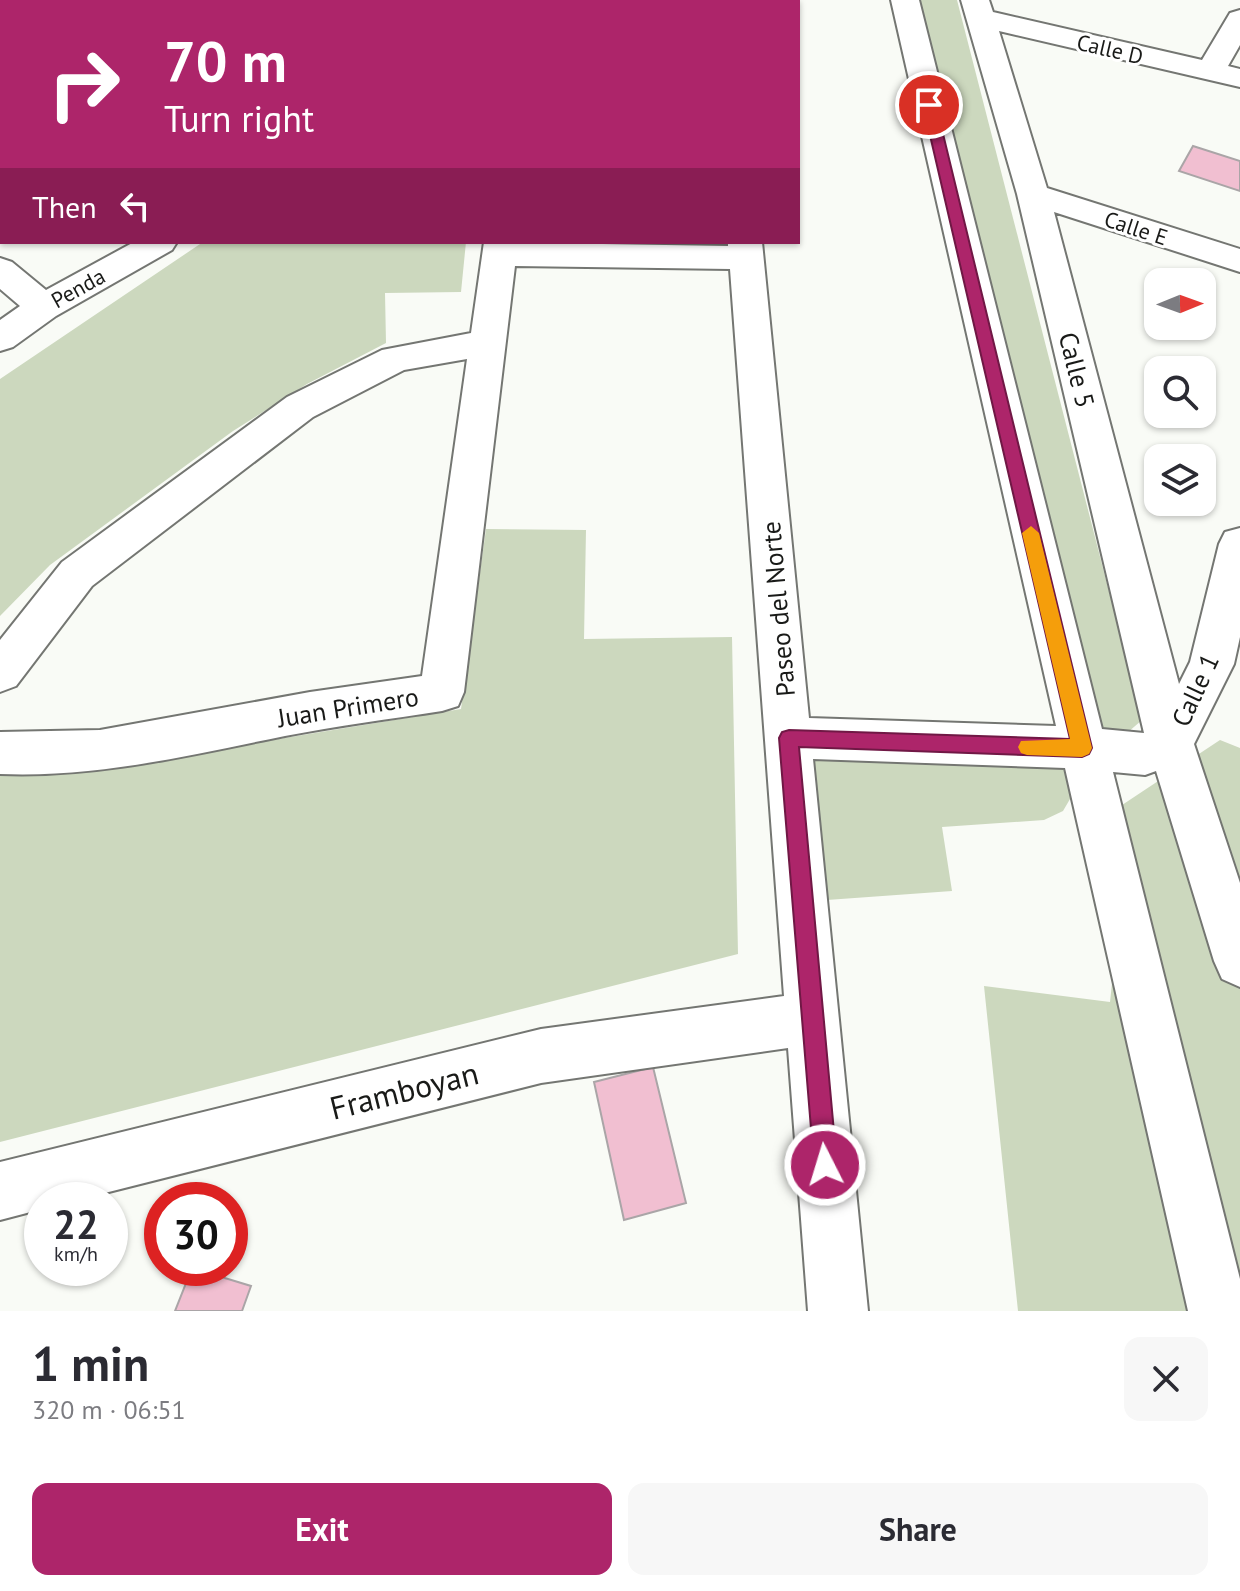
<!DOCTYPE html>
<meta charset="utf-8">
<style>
body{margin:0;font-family:"PT Sans",sans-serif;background:#f7f7f7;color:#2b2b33;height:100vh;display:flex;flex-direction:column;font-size:30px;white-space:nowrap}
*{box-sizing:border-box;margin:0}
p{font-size:26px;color:#7c7c81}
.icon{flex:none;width:44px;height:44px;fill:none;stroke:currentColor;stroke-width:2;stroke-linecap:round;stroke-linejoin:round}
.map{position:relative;height:1311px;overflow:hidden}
.sheet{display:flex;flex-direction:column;background:#fff;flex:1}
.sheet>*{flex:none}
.top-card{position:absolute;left:0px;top:0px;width:800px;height:244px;box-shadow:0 2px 6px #0004;background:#ad256a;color:#fff;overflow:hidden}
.needle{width:52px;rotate:89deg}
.tools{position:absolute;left:1144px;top:268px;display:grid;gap:16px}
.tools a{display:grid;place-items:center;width:72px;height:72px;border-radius:16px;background:#fff;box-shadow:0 2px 6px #0004;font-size:40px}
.speed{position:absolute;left:24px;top:1182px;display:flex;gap:16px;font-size:40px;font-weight:700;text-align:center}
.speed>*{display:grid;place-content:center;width:104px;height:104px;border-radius:50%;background:#fff;box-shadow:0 2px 6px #0004;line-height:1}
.speed small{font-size:20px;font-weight:400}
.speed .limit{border:12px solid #d22;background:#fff;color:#111}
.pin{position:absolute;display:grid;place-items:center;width:68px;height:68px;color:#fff;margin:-34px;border:4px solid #fff;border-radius:50%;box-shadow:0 2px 8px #0007}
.me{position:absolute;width:88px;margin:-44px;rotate:355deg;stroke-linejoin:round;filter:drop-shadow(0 0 6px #0008)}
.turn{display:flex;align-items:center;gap:28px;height:168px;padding:0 32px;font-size:36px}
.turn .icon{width:104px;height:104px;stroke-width:2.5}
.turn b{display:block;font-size:56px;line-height:68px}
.then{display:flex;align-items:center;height:76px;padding:0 32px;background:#0003;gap:16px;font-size:30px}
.round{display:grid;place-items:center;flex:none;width:84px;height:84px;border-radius:16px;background:#f7f7f7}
.overview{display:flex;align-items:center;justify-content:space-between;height:136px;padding:0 32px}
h1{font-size:48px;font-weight:800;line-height:60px}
.action{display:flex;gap:16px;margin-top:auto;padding:16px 32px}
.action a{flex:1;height:92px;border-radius:16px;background:#ad256a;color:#fff;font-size:32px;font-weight:800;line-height:92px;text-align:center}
.action a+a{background:#f7f7f7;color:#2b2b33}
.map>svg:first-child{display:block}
.green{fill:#ccd8be}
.building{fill:#f1bfd1;stroke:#aaa5a7;stroke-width:2}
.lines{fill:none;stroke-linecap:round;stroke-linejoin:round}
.minor-casing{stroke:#747672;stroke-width:4}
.minor{fill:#fff;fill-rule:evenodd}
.route{fill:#ad256a;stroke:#701845;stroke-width:2}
.slow{fill:#f59e0b}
.labels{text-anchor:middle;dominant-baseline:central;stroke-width:6;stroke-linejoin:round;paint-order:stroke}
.far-street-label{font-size:22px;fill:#191a18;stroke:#fff}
.street-label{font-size:26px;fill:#191a18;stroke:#fff}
.near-street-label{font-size:32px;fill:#191a18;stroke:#fff}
</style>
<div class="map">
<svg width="1240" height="1311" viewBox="0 0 1240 1311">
<rect width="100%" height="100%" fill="#f9fbf6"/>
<path class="green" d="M 913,0 L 957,0 L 1142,720 L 1127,733 L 1076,722 Z
M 203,242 L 466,242 L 461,292 L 385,293 L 386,343 L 307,384 L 233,431 L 50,565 L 0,616 L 0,379 Z
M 486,529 L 586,530 L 584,639 L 732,637 L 738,954 L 0,1142 L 0,771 L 70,773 L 461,709 Z
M 1220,740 L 1240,748 L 1240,1311 L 1018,1311 L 984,986 L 1110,1002 L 1116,946 L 1113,811 Z
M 798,748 L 1056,760 L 1077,787 L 1063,811 L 1044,820 L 942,827 L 952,891 L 813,901 Z"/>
<path class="building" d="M 1193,146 L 1240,161 L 1240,191 L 1179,171 Z
M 653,1067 L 686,1203 L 624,1220 L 594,1082 Z
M 192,1268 L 251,1286 L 242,1311 L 175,1311 Z"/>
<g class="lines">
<defs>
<path id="minor" d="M 715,0 L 743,0 L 744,2 L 716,2 Z
M 891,0 L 919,0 L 1102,729 L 1144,733 L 1017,194 L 961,0 L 989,0 L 993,12 L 1202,60 L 1230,13 L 1240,10 L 1240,45 L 1228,66 L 1240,69 L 1240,87 L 999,31 L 1047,188 L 1240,249 L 1240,272 L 1054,212 L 1179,684 L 1190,662 L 1219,544 L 1225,532 L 1240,528 L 1240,637 L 1234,664 L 1194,744 L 1240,883 L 1240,987 L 1222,979 L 1214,961 L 1156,771 L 1145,775 L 1113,772 L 1240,1279 L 1240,1311 L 1188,1311 L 1065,768 L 813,759 L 868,1311 L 808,1311 L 788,1048 L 541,1083 L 77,1200 L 42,1200 L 42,1209 L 0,1220 L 0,1162 L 541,1029 L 784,996 L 730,269 L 515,266 L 464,692 L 458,706 L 442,711 C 390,719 337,726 285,736 C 190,755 97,778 0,774 L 0,732 L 100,730 L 310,692 L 422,676 L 467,359 L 404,370 L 313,417 L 92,586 L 16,686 L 0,692 L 0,640 L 62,562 L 287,397 L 382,350 L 471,333 L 484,242 L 728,246 L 728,242 L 762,242 L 809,718 L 1056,726 Z
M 0,63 L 2,63 L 2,81 L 0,81 Z
M 134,242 L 177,242 L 172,250 L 56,316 L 13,347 L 0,351 L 0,320 L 20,306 L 0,289 L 0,258 L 12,262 L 46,290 Z"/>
</defs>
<use href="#minor" class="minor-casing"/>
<use href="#minor" class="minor"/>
</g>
<path class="route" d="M 925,103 L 936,105 L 1092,748 L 1089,754 L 1082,757 L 799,747 L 837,1165 L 834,1173 L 825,1176 L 817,1173 L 814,1165 L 779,738 L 782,732 L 789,730 L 1070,739 L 923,105 Z"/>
<path class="slow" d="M 1031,526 L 1039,533 L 1092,748 L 1089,754 L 1082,757 L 1027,755 L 1021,753 L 1018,747 L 1021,741 L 1070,739 L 1022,533 Z"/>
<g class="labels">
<g class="far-street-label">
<text transform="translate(1110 49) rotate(13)">Calle D</text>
<text transform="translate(1136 228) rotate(18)">Calle E</text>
<text transform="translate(78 288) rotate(-29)">Penda</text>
</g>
<g class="street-label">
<text transform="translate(1077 370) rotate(76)">Calle 5</text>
<text transform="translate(778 609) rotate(-95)">Paseo del Norte</text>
<text transform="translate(1195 690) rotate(-65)">Calle 1</text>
<text transform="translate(348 707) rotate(-9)">Juan Primero</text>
</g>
<g class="near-street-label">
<text transform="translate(404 1090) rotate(-14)">Framboyan</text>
</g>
</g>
</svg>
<div class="tools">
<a><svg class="needle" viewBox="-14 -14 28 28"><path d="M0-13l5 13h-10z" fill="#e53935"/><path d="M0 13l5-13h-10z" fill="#7c7c81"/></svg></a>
<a><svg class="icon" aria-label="search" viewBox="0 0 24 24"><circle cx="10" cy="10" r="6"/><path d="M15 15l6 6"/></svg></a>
<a><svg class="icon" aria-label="layers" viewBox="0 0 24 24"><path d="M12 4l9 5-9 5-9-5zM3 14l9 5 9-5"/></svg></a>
</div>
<div class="speed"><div>22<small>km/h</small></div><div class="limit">30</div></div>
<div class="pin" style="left:929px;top:105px;background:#d93025"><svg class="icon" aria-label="arrive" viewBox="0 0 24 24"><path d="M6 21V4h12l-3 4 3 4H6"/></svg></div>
<svg class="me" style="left:825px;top:1165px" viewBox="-20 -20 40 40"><circle r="17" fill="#ad256a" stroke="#fff" stroke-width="3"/><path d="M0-11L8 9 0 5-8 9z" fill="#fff"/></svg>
<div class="top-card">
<div class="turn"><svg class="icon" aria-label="right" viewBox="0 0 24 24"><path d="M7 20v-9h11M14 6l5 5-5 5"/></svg><div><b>70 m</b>Turn right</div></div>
<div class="then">Then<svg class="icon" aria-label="left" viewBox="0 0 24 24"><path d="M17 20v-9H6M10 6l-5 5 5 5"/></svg></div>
</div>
</div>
<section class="sheet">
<div class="overview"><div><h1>1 min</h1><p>320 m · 06:51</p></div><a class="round"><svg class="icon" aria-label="close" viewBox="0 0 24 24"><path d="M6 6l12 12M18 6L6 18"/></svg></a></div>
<div class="action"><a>Exit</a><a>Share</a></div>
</section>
